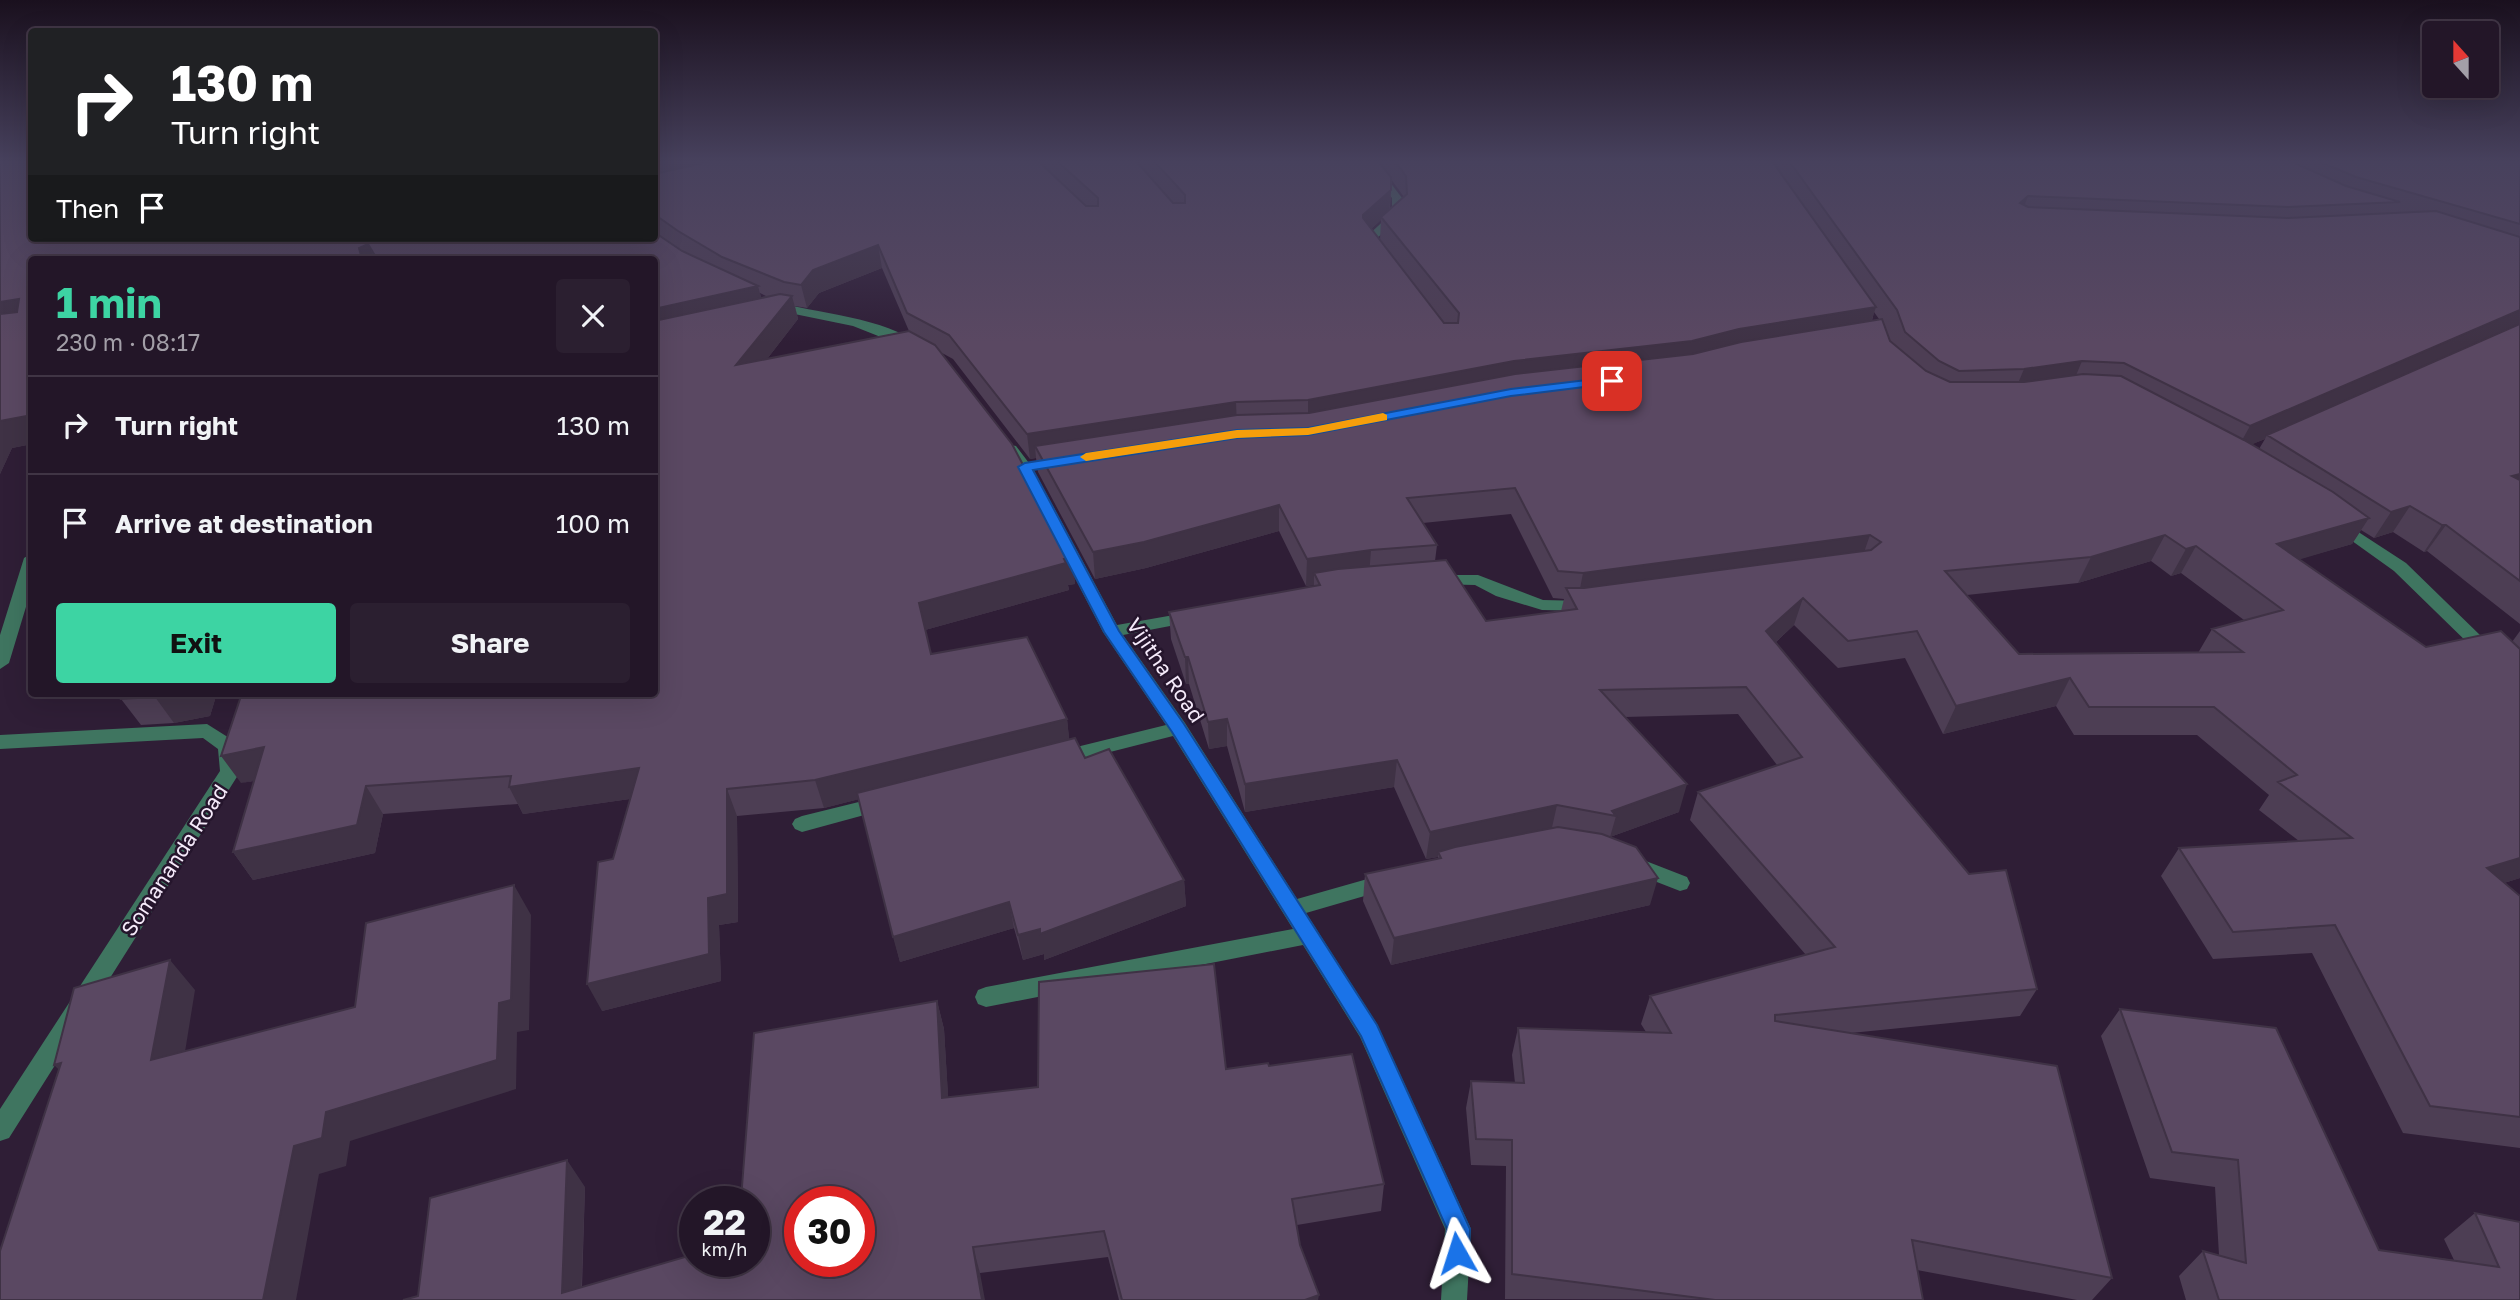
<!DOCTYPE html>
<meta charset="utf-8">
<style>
body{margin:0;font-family:"Golos Text",sans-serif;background:#2b1f30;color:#f1f3f6;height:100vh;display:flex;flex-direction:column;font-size:26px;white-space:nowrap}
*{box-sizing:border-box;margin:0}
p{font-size:23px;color:#a39fa8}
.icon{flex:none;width:38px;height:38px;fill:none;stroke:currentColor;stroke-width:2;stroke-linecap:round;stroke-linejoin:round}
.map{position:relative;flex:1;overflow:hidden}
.panel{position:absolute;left:28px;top:256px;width:630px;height:441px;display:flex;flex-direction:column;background:#231628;border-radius:7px;box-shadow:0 7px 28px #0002,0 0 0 2px #403545}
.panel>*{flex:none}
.top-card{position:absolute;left:28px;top:28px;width:630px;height:214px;border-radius:7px;box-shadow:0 7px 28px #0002,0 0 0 2px #403545;background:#202124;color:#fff;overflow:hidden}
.needle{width:46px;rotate:339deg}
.controls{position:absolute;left:2422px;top:21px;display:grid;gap:14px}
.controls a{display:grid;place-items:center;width:77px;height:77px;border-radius:7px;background:#231628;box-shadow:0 7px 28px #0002,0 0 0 2px #403545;font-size:35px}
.speed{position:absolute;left:679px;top:1186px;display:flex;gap:14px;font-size:35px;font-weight:700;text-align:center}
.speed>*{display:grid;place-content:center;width:91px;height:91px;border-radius:50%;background:#231628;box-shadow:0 7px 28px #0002,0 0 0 2px #403545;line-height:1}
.speed small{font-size:18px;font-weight:400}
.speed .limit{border:10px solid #d22;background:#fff;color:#111}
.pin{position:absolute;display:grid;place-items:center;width:60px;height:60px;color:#fff;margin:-30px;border-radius:14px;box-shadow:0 4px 10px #0006}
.me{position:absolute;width:77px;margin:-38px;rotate:354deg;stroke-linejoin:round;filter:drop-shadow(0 0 5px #0008)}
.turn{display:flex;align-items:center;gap:24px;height:147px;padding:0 28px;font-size:32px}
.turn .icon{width:91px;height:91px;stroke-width:2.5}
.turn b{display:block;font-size:49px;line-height:60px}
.then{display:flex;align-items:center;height:66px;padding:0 28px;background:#0003;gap:14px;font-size:26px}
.round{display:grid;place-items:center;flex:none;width:74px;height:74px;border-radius:7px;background:#2b1f30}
.summary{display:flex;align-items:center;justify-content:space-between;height:119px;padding:0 28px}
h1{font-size:42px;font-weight:700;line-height:52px;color:#3dd4a3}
.primary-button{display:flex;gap:14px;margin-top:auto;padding:14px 28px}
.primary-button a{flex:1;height:80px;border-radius:7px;background:#3dd4a3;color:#111;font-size:28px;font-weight:700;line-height:80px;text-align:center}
.primary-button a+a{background:#2b1f30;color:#f1f3f6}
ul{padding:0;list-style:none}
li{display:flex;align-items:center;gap:21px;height:98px;padding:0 28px;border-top:2px solid #403545}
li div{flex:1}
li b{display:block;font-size:26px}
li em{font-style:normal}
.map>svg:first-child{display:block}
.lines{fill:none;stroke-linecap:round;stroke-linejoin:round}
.minor{fill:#3f7560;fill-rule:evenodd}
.wall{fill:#4d3e54;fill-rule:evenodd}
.shaded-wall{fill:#3f3245}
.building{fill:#5a4862;stroke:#3f3245;stroke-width:2;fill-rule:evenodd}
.route{fill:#1a73e8;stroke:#114b97;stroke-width:2}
.slow{fill:#f59e0b}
.labels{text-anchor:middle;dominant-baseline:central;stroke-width:5;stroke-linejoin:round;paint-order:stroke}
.street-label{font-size:21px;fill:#f5eafa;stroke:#25152c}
</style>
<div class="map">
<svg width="2520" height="1300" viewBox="0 0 2520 1300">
<rect width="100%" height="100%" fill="#2f1e36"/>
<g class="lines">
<path class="minor" d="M 1363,161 L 1374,161 L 1402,198 L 1404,214 L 1376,239 L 1384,250 L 1378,254 L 1374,252 L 1364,239 L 1392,213 L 1392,198 Z
M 774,302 C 812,312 889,318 918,345 L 911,349 L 853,326 L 770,309 L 770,303 Z
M 1011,445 L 1016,446 L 1032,467 L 1117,625 L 1191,612 L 1200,617 L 1191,622 L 1123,635 L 1185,723 L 1297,899 L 1385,874 L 1392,876 L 1395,882 L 1392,888 L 1306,913 L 1377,1024 L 1471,1229 L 1467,1300 L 1441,1300 L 1445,1229 L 1360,1037 L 1303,945 L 986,1007 L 978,1004 L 975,997 L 978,990 L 986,987 L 1293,929 L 1173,736 L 1059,765 L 1052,763 L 1049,758 L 1052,753 L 1166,725 L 1103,632 L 1018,468 L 1004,449 Z
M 2340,520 L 2406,563 L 2520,674 L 2520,690 L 2514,688 L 2394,571 L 2334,528 L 2332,525 L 2334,522 Z
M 32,553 L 32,587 L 9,663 L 0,669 L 0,635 L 24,558 Z
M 1437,575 L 1478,575 L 1543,600 L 1585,601 L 1593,606 L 1585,611 L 1542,610 L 1496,596 L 1475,585 L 1431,584 L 1429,580 L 1431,576 Z
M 207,724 L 234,741 L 240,772 L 9,1138 L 0,1141 L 0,1109 L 220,771 L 218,749 L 203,738 L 0,749 L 0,735 Z
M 883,796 L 890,798 L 893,803 L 890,808 L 802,832 L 795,829 L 792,824 L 795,819 L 802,816 Z
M 1633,856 L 1687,877 L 1690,883 L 1687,889 L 1680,891 L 1626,870 L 1623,864 L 1626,858 Z"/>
</g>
<path class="wall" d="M 0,161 L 32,238 L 654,238 L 654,172 L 655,174 L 663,173 L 654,166 L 654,161 L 2520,161 L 2520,624 L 2427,551 L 2424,552 L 2393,532 L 2374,538 L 2361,530 L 2352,544 L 2299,559 L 2426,647 L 2512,642 L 2520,631 L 2520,878 L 2504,883 L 2520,896 L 2520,1148 L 2403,1133 L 2312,953 L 2213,959 L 2161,876 L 2179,848 L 2299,841 L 2259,810 L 2269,795 L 2197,735 L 2074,735 L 2056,706 L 1943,734 L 1905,658 L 1838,668 L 1794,625 L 1776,642 L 2037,989 L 2020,1016 L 1851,1033 L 2112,1278 L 2092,1300 L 2077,1300 L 1917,1270 L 1923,1300 L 1505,1299 L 1506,1166 L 1471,1165 L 1466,1108 L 1471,1081 L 1515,1083 L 1512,1055 L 1518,1028 L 1646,1032 L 1641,1024 L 1650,996 L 1806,955 L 1690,820 L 1698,792 L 1777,765 L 1738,714 L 1625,717 L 1679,812 L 1610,837 L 1650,905 L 1391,965 L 1363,901 L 1365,874 L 1438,859 L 1438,857 L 1426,859 L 1394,787 L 1245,812 L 1227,746 L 1209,749 L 1189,684 L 1186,684 L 1171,639 L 1169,612 L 1314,586 L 1314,585 L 1306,586 L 1279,531 L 1146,568 L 1095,579 L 1038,472 L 1036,458 L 1030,459 L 953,359 L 942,353 L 1072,557 L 1075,584 L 1068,585 L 1069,590 L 925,630 L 931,654 L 1067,719 L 1069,739 L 1184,880 L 1186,906 L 1044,960 L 1044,954 L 1023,960 L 1014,928 L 900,962 L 859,799 L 824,808 L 737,816 L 738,922 L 719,925 L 721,981 L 602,1011 L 613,859 L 630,799 L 523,814 L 518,804 L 383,814 L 375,853 L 253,880 L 233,852 L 254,781 L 241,783 L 654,693 L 654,259 L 32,259 L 32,444 L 12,448 L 0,474 ZM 1391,179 L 1404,197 L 1390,209 L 1391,190 ZM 1381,220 L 1380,239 L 1371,229 ZM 882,268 L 909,331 L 767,359 L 798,319 L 795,306 L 807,308 L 819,293 ZM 760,293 L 768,297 L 761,298 ZM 1874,312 L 1879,319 L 1872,321 ZM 2265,439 L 2259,449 L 2252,444 ZM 1511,514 L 1553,598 L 1564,599 L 1561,611 L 1486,621 L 1435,561 L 1437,545 L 1423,523 ZM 2151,561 L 2171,576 L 2181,573 L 2244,620 L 2212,629 L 2198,653 L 2019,654 L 1967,595 L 2078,583 Z
M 123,693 L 217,693 L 210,716 L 174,723 L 141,725 L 121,699 Z
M 937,1001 L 944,1029 L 948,1097 L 1226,1069 L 1269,1066 L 1384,1184 L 1381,1211 L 1297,1225 L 1300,1245 L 1318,1300 L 1119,1300 L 1108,1257 L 980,1273 L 418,1296 L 585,1187 L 582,1287 L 754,1262 L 741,1199 Z
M 2120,1009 L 2379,1250 L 2454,1260 L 2444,1239 L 2475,1213 L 2520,1300 L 2186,1300 L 2179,1276 L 2203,1251 L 2219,1255 L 2215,1187 L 2150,1178 L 2101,1036 Z"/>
<path class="shaded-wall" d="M 668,161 L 766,161 L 674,183 Z
M 1391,190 L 1389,212 L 1381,217 L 1381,220 L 1362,237 L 1363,215 Z
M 2028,196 L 2020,218 L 2020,203 Z
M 654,220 L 659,234 L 654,234 Z
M 368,244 L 375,259 L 362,259 L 359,248 Z
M 878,245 L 882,268 L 819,293 L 807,308 L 801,285 L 813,270 Z
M 758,286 L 764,309 L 654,334 L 654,309 Z
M 792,296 L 798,319 L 743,390 L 736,365 Z
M 19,299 L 32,320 L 0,327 L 0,302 Z
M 1876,307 L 1868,331 L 1308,425 L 1308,400 L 1514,361 L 1739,329 Z
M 2520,310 L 2520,327 L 2267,435 L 2265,439 L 2236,451 L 2250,426 Z
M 2082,361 L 2072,385 L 2014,393 L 2024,369 Z
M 1236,402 L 1237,427 L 1035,446 L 1036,458 L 1030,459 L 1027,434 Z
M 32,415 L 32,444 L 12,448 L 0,474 L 0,421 Z
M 2520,474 L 2520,496 L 2512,476 Z
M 1279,505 L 1279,531 L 1146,568 L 1095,579 L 1093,552 Z
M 2410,506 L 2393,532 L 2374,538 L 2391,512 Z
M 2369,518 L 2352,544 L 2261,571 L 2277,544 Z
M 2442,525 L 2446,525 L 2427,551 L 2424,552 Z
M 1870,535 L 1861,561 L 1578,599 L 1583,573 Z
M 2165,535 L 2151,561 L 2078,583 L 2091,557 Z
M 2196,546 L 2181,573 L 2171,576 L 2186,549 Z
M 1371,550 L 1369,576 L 1314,573 L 1314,585 L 1306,586 L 1307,559 Z
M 1072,557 L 1075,584 L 1068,585 L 1069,590 L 925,630 L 919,603 Z
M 1803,598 L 1794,625 L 1758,658 L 1766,631 Z
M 1185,657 L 1188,657 L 1189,684 L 1186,684 Z
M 2070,678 L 2056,706 L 1943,734 L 1956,706 Z
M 175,693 L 217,693 L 210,716 L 174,723 L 155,697 Z
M 1067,719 L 1070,746 L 824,808 L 815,780 Z
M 1227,719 L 1227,746 L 1209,749 L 1208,722 Z
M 264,747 L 283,775 L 241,783 L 221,756 Z
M 1397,760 L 1394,787 L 1245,812 L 1245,784 Z
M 639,768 L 651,796 L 523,814 L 509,787 Z
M 1687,784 L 1679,812 L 1610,837 L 1616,816 L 1612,811 Z
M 366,786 L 383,814 L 375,853 L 253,880 L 233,852 Z
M 727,789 L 737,816 L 738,922 L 719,925 L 721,981 L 602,1011 L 587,984 L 708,898 Z
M 1557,805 L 1551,832 L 1438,852 L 1438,857 L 1426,859 L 1430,832 Z
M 2520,858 L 2520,878 L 2462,896 L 2487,868 Z
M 1658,878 L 1650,905 L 1391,965 L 1394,938 Z
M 1184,880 L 1186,906 L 1044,960 L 1044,954 L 1023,960 L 1018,935 Z
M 514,885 L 531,915 L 529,1030 L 517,1032 L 516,1089 L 350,1141 L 346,1166 L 319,1174 L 296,1300 L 263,1300 L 294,1146 L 326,1112 L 499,1003 Z
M 1009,902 L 1014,928 L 900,962 L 893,937 Z
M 170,960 L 195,990 L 179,1089 L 151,1060 Z
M 937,1001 L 944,1029 L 950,1126 L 942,1098 Z
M 61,1063 L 84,1094 L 54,1065 Z
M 567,1160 L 585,1187 L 581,1300 L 562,1293 Z
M 973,1247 L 980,1273 L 985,1300 L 982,1300 Z
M 1319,1295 L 1318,1300 L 1305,1300 Z"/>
<path class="building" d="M 0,161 L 32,161 L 32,238 L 654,238 L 654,232 L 682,251 L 758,286 L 654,309 L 654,259 L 377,259 L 368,244 L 359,248 L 362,259 L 32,259 L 32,415 L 0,421 L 0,314 L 17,312 L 19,299 L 0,302 Z
M 712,161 L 1038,161 L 1086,206 L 1098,206 L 1098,198 L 1057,161 L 1136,161 L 1173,203 L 1185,203 L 1185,195 L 1154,161 L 1378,161 L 1391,177 L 1391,190 L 1363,215 L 1363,218 L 1444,323 L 1458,323 L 1459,313 L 1381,217 L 1407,194 L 1406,176 L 1395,161 L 1772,161 L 1876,307 L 1739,329 L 1692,341 L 1514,361 L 1308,400 L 1236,402 L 1027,434 L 949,335 L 907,313 L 878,245 L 813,270 L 801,285 L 784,282 L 722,257 L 678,231 L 654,214 L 654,174 Z
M 1789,161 L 2290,161 L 2346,186 L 2400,202 L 2288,207 L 2028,196 L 2020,203 L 2028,207 L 2288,218 L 2436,211 L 2520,237 L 2520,310 L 2250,426 L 2124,363 L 2082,361 L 2024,369 L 1959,371 L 1939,361 L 1905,332 L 1897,310 Z
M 2318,161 L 2520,161 L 2520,224 L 2356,177 Z
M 780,294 L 792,296 L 736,365 L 909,331 L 935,345 L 1012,444 L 1072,557 L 1064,559 L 1066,563 L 919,603 L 931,654 L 1027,637 L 1067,719 L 815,780 L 727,789 L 727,894 L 708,898 L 709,954 L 587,984 L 598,862 L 613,859 L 639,768 L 509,787 L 511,776 L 366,786 L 357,825 L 233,852 L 264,747 L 221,756 L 242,693 L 654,693 L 654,321 Z
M 1882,319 L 1890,341 L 1926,371 L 1950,382 L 2024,382 L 2083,374 L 2121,376 L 2244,440 L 2333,492 L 2369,518 L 2277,544 L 2426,647 L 2501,631 L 2520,649 L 2520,858 L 2487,868 L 2520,896 L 2520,1117 L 2430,1106 L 2335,925 L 2233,932 L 2179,848 L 2352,838 L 2278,782 L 2297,775 L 2214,707 L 2089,707 L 2070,678 L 1956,706 L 1917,631 L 1848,641 L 1803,598 L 1766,631 L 1969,874 L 2006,870 L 2037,989 L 1775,1015 L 1775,1021 L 2057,1066 L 2112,1278 L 1912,1240 L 1923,1300 L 1715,1300 L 1512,1274 L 1512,1140 L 1476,1139 L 1471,1081 L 1524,1083 L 1518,1028 L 1671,1033 L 1650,996 L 1835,947 L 1698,792 L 1802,757 L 1746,687 L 1600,690 L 1687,784 L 1612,811 L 1616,816 L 1557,805 L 1430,832 L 1397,760 L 1245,784 L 1227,719 L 1208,722 L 1188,657 L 1185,657 L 1169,612 L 1320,585 L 1314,573 L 1338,569 L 1446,560 L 1486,621 L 1577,609 L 1566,588 L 1584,588 L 1871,550 L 1881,542 L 1870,535 L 1583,573 L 1558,571 L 1515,488 L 1407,498 L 1437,545 L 1371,550 L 1307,559 L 1279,505 L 1144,542 L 1093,552 L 1035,446 L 1237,415 L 1309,413 L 1515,374 L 1693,354 L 1741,342 ZM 2165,535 L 2186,549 L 2196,546 L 2283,610 L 2212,629 L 2243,652 L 2019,654 L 1945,571 L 2091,557 Z
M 2520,324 L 2520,474 L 2512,476 L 2520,480 L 2520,581 L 2446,525 L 2442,525 L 2410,506 L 2391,512 L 2267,435 Z
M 123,693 L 175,693 L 155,697 L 121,699 Z
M 1075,738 L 1085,758 L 1109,749 L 1184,880 L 1040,934 L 1040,929 L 1018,935 L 1009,902 L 893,937 L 857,793 Z
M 1558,827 L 1602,834 L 1636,847 L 1658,878 L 1394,938 L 1365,874 L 1441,858 L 1438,852 L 1455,847 Z
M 514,885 L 511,1000 L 499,1003 L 497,1060 L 326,1112 L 322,1138 L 294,1146 L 263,1300 L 0,1300 L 0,1251 L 61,1063 L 54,1065 L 74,988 L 170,960 L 151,1060 L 355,1007 L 366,923 Z
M 1214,964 L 1226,1069 L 1268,1063 L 1269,1066 L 1352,1054 L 1384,1184 L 1292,1199 L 1300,1245 L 1319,1295 L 1305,1300 L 1122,1300 L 1104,1231 L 973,1247 L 982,1300 L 403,1300 L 418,1296 L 430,1198 L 567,1160 L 562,1293 L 695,1254 L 695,1262 L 754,1262 L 754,1202 L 730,1202 L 741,1199 L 754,1033 L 937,1001 L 942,1098 L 1038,1087 L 1039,982 ZM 800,1202 L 859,1202 L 859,1262 L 800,1262 Z
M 2120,1009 L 2276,1028 L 2379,1250 L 2499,1267 L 2475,1213 L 2520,1222 L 2520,1300 L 2219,1300 L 2203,1251 L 2246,1263 L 2238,1160 L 2172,1152 Z"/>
<linearGradient id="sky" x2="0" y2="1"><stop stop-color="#1a101e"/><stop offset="0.47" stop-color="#47415d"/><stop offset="1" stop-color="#47415d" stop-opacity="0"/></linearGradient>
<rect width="2520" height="343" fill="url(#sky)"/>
<path class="route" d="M 1612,377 L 1616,378 L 1616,383 L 1511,396 L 1308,435 L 1237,438 L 1033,470 L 1119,631 L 1184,724 L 1377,1025 L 1470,1229 L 1469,1253 L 1466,1261 L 1457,1265 L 1449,1261 L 1445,1253 L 1447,1229 L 1361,1036 L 1172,732 L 1104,632 L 1018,467 L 1025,463 L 1237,430 L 1308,428 L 1511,389 Z"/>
<path class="slow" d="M 1383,413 L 1387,415 L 1387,420 L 1308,435 L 1237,438 L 1086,461 L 1080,457 L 1086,453 L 1237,430 L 1308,428 Z"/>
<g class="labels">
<g class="street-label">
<text transform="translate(1166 670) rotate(56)">Vijitha Road</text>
<text transform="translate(174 860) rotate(-57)">Somananda Road</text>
</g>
</g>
</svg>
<div class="controls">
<a><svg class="needle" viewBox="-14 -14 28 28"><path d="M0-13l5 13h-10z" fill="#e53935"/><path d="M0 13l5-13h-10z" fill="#a39fa8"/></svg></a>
</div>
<div class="speed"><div>22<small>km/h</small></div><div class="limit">30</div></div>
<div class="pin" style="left:1612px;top:381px;background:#d93025"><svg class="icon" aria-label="arrive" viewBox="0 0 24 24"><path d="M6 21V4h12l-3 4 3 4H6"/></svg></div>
<svg class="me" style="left:1457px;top:1253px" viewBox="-20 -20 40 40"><path d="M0-17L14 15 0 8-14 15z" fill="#1a73e8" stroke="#fff" stroke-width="4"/></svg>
<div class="top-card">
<div class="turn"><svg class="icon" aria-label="right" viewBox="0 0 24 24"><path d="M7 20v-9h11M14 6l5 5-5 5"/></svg><div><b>130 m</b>Turn right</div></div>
<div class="then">Then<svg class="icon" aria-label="arrive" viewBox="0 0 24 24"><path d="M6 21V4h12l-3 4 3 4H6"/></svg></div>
</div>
<section class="panel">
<div class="summary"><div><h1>1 min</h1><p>230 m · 08:17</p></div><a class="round"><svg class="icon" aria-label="close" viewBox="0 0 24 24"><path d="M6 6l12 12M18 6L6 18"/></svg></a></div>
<ul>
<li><svg class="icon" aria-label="right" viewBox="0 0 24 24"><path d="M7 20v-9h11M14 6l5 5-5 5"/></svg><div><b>Turn right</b></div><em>130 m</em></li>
<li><svg class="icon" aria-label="arrive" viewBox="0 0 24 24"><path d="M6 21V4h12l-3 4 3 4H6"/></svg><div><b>Arrive at destination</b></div><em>100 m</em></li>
</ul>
<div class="primary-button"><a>Exit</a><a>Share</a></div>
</section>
</div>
